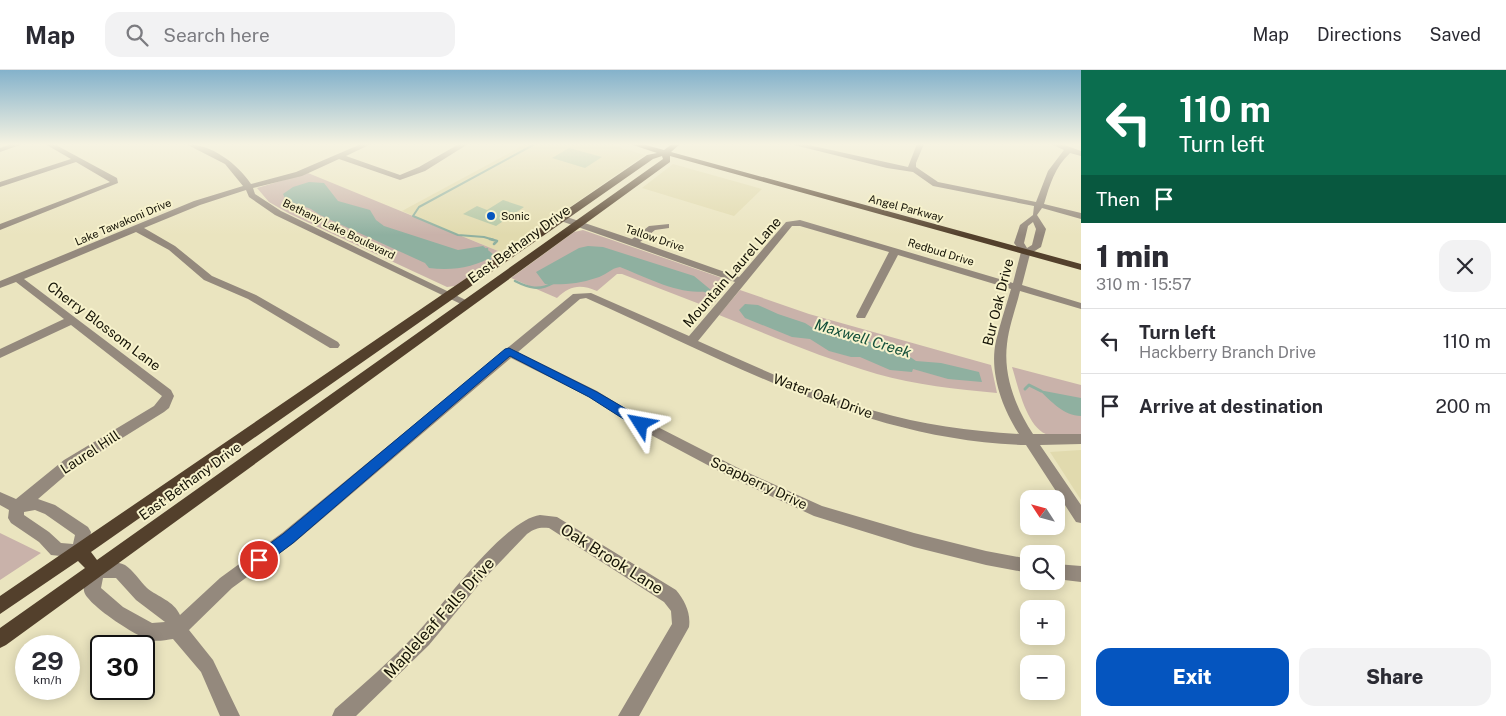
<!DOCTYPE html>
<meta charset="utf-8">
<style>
body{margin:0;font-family:"Public Sans",sans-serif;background:#f2f2f3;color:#2b2b33;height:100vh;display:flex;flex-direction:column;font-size:19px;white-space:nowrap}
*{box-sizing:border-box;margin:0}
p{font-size:16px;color:#7c7c81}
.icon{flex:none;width:28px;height:28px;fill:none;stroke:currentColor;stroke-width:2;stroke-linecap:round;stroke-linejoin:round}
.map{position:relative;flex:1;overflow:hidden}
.drawer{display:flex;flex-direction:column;background:#fff;width:425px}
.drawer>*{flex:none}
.banner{background:#0b6e4f;color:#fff;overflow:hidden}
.needle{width:32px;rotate:306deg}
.buttons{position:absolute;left:1020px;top:420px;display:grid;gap:10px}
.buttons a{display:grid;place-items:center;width:45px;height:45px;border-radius:10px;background:#fff;box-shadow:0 2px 12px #0003;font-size:25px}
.speed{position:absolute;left:15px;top:565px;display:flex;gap:10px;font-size:25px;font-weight:700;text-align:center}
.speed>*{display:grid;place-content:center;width:65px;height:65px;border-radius:50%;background:#fff;box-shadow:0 2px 12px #0003;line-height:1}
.speed small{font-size:12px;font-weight:400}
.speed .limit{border:2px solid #111;border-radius:8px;background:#fff;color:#111}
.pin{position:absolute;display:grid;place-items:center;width:42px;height:42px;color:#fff;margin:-21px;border:2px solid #fff;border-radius:50%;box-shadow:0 1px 5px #0007}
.me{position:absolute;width:55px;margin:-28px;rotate:304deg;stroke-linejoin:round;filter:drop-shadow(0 0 4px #0008)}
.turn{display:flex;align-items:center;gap:18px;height:105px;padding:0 15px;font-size:22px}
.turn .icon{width:65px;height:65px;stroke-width:2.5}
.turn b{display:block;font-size:35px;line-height:42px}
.then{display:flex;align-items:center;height:48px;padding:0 15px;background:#0003;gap:10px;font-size:19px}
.round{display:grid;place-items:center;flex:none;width:52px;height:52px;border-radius:15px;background:#f2f2f3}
.headline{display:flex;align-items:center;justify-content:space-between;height:85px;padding:0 15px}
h1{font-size:30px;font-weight:800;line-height:38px}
.cta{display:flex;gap:10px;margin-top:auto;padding:10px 15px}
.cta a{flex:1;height:58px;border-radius:15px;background:#0555bf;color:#fff;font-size:20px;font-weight:800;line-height:58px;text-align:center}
.cta a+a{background:#f2f2f3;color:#2b2b33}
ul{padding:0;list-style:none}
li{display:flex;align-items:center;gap:15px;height:65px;padding:0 15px;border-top:1px solid #e1e1e2}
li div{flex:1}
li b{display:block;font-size:19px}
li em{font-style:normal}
header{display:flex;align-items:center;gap:30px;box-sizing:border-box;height:70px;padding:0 25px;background:#fff;border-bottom:1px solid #e1e1e2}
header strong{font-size:24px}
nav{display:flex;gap:28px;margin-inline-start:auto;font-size:18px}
.search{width:350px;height:45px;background:#f2f2f3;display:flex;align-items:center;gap:12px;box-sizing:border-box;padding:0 18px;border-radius:15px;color:#7c7c81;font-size:19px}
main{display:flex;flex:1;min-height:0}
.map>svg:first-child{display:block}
.built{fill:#e1daae}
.green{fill:#c9b2aa}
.water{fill:#8fb0a0}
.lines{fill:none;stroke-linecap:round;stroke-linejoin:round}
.stream-far2{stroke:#8fb0a0;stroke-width:2}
.stream-far1{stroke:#8fb0a0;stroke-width:2.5}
.stream{stroke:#8fb0a0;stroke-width:3}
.building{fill:#b3c6a5}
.minor{fill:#94897d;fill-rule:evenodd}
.major{fill:#53402c;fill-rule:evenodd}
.route{fill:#0555bf;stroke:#03377c}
.poi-dot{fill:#0555bf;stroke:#f7f2cc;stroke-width:2}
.labels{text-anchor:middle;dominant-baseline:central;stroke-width:4;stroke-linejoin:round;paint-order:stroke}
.far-street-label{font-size:11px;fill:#151306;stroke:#f7f2cc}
.far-poi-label{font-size:11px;fill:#151306;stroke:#f7f2cc;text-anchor:start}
.street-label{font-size:14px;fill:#151306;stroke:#f7f2cc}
.water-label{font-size:15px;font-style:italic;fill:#15513b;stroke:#f7f2cc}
.near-street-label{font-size:16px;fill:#151306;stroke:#f7f2cc}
</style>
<header>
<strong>Map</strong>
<div class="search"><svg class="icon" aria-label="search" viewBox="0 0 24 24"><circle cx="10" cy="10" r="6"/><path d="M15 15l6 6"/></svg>Search here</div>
<nav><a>Map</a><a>Directions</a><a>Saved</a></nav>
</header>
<main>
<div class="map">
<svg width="1081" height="646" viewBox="0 0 1081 646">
<rect width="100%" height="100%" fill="#eae4bf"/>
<path class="built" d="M 526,74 L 608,74 L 645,85 L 503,183 L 402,141 Z
M 673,94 L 762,119 L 734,146 L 642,118 Z
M 1081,380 L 1081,430 L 1050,382 Z"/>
<path class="green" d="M 308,103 L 503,183 L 455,216 L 447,217 L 290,144 L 269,132 L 257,118 Z
M 583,160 L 725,209 L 730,214 L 710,238 L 622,204 L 617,204 L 597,221 C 581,214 570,215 557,228 L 511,208 L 574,162 Z
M 740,220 L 809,244 L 991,295 L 997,323 C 957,319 915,315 877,304 C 823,288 771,266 719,245 Z
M 1012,297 L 1081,315 L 1081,364 C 1071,364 1059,367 1049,365 C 1027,360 1018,316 1012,297 Z
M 0,463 L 41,483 L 0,510 Z"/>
<path class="water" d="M 309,112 L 324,113 L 338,131 L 370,140 L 376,150 L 384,156 L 458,180 L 483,176 L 494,185 C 475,198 451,201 429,198 L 425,193 L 320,145 L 311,139 L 286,130 L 283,124 L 293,117 Z
M 588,176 L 603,177 L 694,206 L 711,220 C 684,228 646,207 620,197 C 611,198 605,206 596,208 C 579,214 562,215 545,214 L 536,202 L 579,178 Z
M 745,234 L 758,235 L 778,244 L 805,253 L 816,260 L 837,261 L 906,284 L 916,291 L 941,293 L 979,302 L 982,312 L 948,309 L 913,299 L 912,302 L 890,300 L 860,287 L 851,287 L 829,281 L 810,269 L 792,267 L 745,248 L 739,240 Z
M 1039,320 L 1081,328 L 1081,346 C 1064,346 1051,331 1039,320 Z"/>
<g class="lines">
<path class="stream-far2" d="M 494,170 L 484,167 L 458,165 L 413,146 L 419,137 L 535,74"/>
<path class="stream-far1" d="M 490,169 L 497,171 L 494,174
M 487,179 L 485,184 L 490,189
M 515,211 C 529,218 539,221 553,213
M 703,220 L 713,224"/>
<path class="stream" d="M 1025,319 L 1029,315 L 1041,321"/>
</g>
<path class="building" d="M 569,78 L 602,87 L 585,98 L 552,88 Z
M 503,130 L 524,137 L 496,156 L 463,144 L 477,136 L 487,140 Z"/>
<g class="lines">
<path class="minor" d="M 11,74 L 23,74 L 0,82 L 0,78 Z
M 45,74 L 54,74 L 117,108 L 118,113 L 0,160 L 0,154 L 110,112 L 76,92 L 0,117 L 0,112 L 71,89 Z
M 186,74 C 211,74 237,93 251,114 L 296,102 L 361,74 L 371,74 L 346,86 L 400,105 L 419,97 L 459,74 L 468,74 L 425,101 L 400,110 L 339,89 L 302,106 L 253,118 L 255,124 L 281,141 L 472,233 L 471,235 L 463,235 L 275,145 L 249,127 L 246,120 L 200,135 L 144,158 L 175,176 L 212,206 L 256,225 L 338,272 L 340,275 L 338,278 L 330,278 L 248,229 L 204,210 L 169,180 L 136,162 L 24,209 L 171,320 L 174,326 L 169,338 L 164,342 L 74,398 L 38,429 L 55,435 L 88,457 L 91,462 L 86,486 L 80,488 L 51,485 L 39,472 L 11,453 L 8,448 L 9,440 L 0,435 L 0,422 L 16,429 L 64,390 L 154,336 L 162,326 L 71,255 L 0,288 L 0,279 L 64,249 L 16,212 L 0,218 L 0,211 L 194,131 L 243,116 L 225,94 ZM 35,440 L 45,444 L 75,465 L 73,474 L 61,473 L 49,462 L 24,445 L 24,442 Z
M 790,74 L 804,74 L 908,97 L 917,74 L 924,74 L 916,93 L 916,97 L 938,112 L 1036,132 L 1048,101 L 1064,80 L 1051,74 L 1062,74 L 1081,81 L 1081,86 L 1070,83 C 1055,97 1050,114 1044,134 L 1081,143 L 1081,149 L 1042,138 L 1037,145 L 1046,159 L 1041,177 L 1030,184 L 1022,215 L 1081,233 L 1081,239 L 1020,221 C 1016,238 1009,256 1007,274 C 1003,306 1016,338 1033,364 L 1081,364 L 1081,374 L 1040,375 L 1081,435 L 1081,453 L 1076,452 L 1026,375 C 866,371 728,291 586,228 L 580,229 L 518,282 L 597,321 L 646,351 L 742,400 L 822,436 L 914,463 L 986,481 L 1029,489 L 1029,503 L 986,495 L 914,477 L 814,446 L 732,408 L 636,357 L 589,327 L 511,288 L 294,473 L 232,518 L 189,560 L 213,590 L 240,646 L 220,646 L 201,602 L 173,569 C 166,570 156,572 150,570 C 137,567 86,534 84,521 C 83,514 87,501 90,495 C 99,492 117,491 125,495 C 133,500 140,511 147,518 C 158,527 174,531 180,545 L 220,508 L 282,463 L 573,224 L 591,223 L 689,266 L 735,212 L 558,150 L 558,146 L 564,146 L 632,169 L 649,156 L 669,154 L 669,158 L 655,160 L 640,172 L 739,207 L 786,152 L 800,150 L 1013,213 L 1021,182 L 1014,173 L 1020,155 L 1033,145 L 1034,136 L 933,116 L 913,102 L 887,98 ZM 1033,152 L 1036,159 L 1032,175 L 1027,178 L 1024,173 L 1028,156 ZM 792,156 L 800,156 L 889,182 L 856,246 L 857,248 L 865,248 L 866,246 L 898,185 L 1011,219 C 1006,236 1000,254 996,271 C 989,302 1002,338 1019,364 C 970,361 922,355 875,341 C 814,324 756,297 698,271 ZM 103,508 L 116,508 L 136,530 L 165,552 L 152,553 L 123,537 L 101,518 Z
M 540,445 L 557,447 L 676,520 C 685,531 691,543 689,557 L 639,646 L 618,646 L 672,554 L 671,541 L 664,532 L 549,458 C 540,457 535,458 527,464 L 481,512 L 429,575 L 356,646 L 332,646 L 335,639 C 363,615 391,590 417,563 C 443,535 504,450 540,445 Z
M 1056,494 L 1081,496 L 1081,512 L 1056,509 Z"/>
<path class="major" d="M 630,74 L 642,74 L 664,80 L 672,74 L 680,74 L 671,82 L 1081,194 L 1081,200 L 670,86 L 670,92 L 6,575 L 0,578 L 0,558 L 85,498 L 78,491 L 0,544 L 0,526 L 647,85 L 657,83 ZM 662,86 L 663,89 L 97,490 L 91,482 L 653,89 Z"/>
</g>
<linearGradient id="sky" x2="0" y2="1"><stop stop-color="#84b2cb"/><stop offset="0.45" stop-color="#f6f3e2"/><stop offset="1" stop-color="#f6f3e2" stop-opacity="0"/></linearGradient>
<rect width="1081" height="165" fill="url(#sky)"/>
<path class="route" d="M 509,278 L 597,322 L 645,350 L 647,354 L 645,357 L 636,357 L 589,327 L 510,286 L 293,473 L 265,494 L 259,496 L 254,494 L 252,490 L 254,485 L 283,464 L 505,279 Z"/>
<circle class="poi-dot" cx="491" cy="146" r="5"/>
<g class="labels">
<g class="far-street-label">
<text transform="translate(906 138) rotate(15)">Angel Parkway</text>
<text transform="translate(123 152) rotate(-23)">Lake Tawakoni Drive</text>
<text transform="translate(339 159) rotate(26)">Bethany Lake Boulevard</text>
<text transform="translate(655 168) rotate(19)">Tallow Drive</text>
<text transform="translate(941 182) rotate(17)">Redbud Drive</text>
</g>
<g class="far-poi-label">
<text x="501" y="146">Sonic</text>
</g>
<g class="street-label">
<text transform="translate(519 174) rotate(-36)">East Bethany Drive</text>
<text transform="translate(732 202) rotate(-49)">Mountain Laurel Lane</text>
<text transform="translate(998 232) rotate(-76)">Bur Oak Drive</text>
<text transform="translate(104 256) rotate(37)">Cherry Blossom Lane</text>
<text transform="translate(823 326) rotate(20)">Water Oak Drive</text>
<text transform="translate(90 382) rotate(-33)">Laurel Hill</text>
<text transform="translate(190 411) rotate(-36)">East Bethany Drive</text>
<text transform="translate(759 413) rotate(25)">Soapberry Drive</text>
</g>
<g class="water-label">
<text transform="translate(863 268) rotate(17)">Maxwell Creek</text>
</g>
<g class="near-street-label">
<text transform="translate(612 489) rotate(32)">Oak Brook Lane</text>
<text transform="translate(439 548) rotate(-48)">Mapleleaf Falls Drive</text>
</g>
</g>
</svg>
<div class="buttons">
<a><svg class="needle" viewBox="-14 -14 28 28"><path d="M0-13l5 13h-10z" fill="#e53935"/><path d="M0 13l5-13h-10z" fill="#7c7c81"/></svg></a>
<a><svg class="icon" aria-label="search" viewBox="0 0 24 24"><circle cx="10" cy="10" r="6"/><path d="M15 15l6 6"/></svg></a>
<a>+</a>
<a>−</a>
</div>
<div class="speed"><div>29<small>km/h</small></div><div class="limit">30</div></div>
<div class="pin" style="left:259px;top:490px;background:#d93025"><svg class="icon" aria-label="arrive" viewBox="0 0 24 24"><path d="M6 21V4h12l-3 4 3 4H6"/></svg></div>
<svg class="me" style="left:641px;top:354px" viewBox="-20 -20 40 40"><path d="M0-17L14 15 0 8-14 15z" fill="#0555bf" stroke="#fff" stroke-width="4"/></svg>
</div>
<section class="drawer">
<div class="banner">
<div class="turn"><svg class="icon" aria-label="left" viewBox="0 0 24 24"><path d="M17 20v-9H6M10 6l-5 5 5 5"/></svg><div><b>110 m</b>Turn left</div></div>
<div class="then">Then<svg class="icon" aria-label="arrive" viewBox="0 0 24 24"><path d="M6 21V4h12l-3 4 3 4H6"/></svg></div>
</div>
<div class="headline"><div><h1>1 min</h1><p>310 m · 15:57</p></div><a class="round"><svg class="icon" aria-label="close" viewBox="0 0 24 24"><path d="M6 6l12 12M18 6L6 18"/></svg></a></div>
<ul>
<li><svg class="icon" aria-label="left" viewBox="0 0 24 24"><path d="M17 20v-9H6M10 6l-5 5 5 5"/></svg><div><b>Turn left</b><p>Hackberry Branch Drive</p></div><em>110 m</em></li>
<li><svg class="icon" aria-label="arrive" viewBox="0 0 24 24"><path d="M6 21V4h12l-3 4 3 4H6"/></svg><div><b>Arrive at destination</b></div><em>200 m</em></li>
</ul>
<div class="cta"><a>Exit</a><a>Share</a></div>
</section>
</main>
